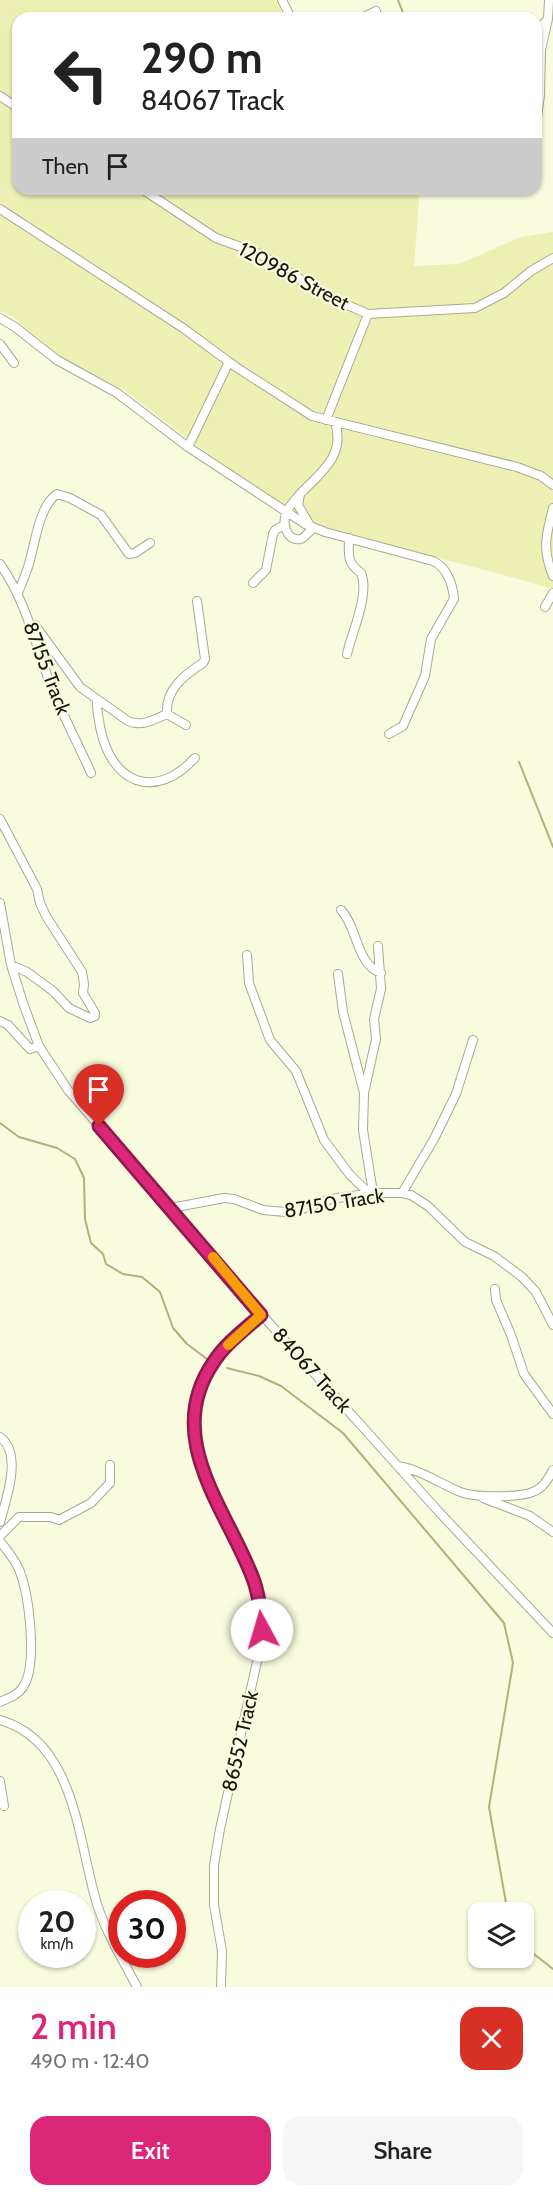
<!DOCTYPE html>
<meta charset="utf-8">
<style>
body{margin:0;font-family:Cabin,sans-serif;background:#f6f6f6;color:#222;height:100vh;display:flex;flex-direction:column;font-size:22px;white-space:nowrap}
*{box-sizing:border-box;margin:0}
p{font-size:20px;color:#767676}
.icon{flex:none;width:33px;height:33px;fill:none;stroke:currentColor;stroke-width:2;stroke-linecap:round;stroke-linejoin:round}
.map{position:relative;height:1987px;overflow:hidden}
.details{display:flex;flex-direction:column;background:#fff;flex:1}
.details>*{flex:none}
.banner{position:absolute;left:12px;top:12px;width:530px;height:183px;border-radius:18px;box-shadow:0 2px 4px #0004;background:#fff;color:#222;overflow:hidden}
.controls{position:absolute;left:468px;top:1902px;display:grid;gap:12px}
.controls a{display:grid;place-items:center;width:66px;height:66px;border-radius:12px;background:#fff;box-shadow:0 2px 4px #0004;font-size:30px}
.speed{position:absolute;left:18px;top:1890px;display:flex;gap:12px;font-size:30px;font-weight:700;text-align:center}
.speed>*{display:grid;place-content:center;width:78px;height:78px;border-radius:50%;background:#fff;box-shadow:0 2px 4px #0004;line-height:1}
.speed small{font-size:15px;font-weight:400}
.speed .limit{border:9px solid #d22;background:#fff;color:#111}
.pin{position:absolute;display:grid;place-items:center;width:51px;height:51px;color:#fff;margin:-62px -26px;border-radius:50% 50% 50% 0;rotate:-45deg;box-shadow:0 0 6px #0007}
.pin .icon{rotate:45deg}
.me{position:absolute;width:66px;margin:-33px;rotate:354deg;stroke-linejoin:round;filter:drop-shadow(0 0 4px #0008)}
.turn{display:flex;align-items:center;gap:21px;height:126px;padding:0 30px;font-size:27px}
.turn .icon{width:78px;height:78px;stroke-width:2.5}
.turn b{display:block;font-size:42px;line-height:51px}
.then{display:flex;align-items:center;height:57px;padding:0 30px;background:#0003;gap:12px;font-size:22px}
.round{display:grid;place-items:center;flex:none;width:63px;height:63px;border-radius:18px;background:#f6f6f6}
.headline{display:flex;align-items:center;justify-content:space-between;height:102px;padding:0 30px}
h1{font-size:36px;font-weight:600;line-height:45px;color:#db2777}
.action{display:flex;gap:12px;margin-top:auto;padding:12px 30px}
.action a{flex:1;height:69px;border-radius:18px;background:#db2777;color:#fff;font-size:24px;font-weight:600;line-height:69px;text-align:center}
.action a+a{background:#f6f6f6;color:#222}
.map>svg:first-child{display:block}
.green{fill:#ecf0b3}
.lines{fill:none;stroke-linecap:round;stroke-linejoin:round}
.stream{stroke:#afb278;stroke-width:2}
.minor-casing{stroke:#a8aa90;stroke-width:10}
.minor{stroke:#fff;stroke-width:8}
.route-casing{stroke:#8e194d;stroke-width:15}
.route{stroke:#db2777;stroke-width:10}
.slow{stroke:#f59e0b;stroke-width:10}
.labels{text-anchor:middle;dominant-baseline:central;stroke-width:4.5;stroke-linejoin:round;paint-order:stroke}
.street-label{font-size:20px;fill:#16160d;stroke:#f9fbdf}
</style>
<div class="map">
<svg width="553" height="1987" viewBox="0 0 553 1987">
<rect width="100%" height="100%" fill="#f9fbdf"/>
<path class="green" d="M 0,0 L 276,0 L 284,18 L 18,18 L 18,189 L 420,189 L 414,266 L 459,264 L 521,237 L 553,232 L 553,589 C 474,566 394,547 315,525 L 303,520 L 192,442 L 127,392 L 62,358 L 13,317 L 0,311 Z"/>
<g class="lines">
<path class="stream" d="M 398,0 L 405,18
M 519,762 L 553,847
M 0,1123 L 19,1137 L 57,1148 L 75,1159 L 84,1178 L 85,1219 L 91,1243 L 103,1254 L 106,1264 L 123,1274 L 142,1277 L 160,1292 L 173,1328 L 187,1344 L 207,1359
M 227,1368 L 259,1376 L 281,1386 L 343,1433 L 504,1623 L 513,1663 L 489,1807 L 506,1903 L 510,1912
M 524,1943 L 525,1947 L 553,1969"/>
<defs>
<path id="minor" d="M 282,0 L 291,18
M 361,18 L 376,11
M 536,32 L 548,19 L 549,0
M 0,96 L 18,108
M 536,125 L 540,95 L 541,50 L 548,19
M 536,153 L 537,159
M 142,189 L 216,238 L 260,254 L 327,296 L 368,314 L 475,308 L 504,293 L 531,271 L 553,258
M 0,209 L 183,328 L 236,367 L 312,416 L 517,467 L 541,476 L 553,485
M 0,318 L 15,327 L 57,360 L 117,393 L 188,447 L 305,524 L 325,532 L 433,561 C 447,567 453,585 454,599 L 431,639 L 425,676 L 403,726 L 389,734
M 0,344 L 14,363
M 326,420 L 368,314
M 188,447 L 229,362
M 300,494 L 298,505 L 312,529 C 309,532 305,537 301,539 C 287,542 282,524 286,514 C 288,507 295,500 300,494 Z
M 300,494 C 320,473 346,456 335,422
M 553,508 C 546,535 542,550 553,576
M 0,564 C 24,598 33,636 47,675 C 59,709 77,741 91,773
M 253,583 L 266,570 L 273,534 L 275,530 L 284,525
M 18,593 C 21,585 25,576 28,567 C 35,546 38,507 57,494 L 70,498 L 101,515 L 129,554 L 135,553 L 150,543
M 545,607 L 553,593
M 35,625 L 80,687 L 128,721 C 142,727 153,720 167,714 L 186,725
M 347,654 C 352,632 370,594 361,573 C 346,562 349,555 349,538
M 97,700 C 96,709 99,718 100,727 C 111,783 154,802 195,758
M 167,714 C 165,690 184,675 203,663 L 205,659 L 197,601
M 0,819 L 37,889 L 40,903 L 46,916 L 82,972 L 84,984 L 83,993 L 95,1013 L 95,1016 L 90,1018 L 69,1008 L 53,991 L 27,972 L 11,965
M 0,903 L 11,965 L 24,1006 L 39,1046 L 68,1090 L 262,1315 L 439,1512 L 553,1633
M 341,910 C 358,928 356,964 381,973
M 247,955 L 249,983 L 270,1040 L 296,1071 L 324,1140 L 350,1175 L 370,1194
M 338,974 L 343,1012 L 364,1093
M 0,1021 L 8,1025 L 30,1049 L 39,1046
M 373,1193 L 363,1130 L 364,1093 L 376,1039 L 374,1019 L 381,989 L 378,946
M 402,1193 L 434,1139 L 456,1094 L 473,1040
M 171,1208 L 224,1198 L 234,1199 L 263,1210 L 286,1212 L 299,1210 L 331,1199 L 373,1193 L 402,1193 L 411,1195 L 428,1206 L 465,1242 L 494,1256 L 522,1277 L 536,1292 L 553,1325
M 495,1289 L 496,1300 L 511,1335 L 524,1374 L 553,1414
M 0,1437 C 23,1453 6,1500 0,1522
M 398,1466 C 421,1470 437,1482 458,1491 C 472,1498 521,1498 535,1491 C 544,1487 549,1478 553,1470
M 483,1498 L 530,1516 L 553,1532
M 0,1536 L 19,1517 L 51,1517 L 59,1520 L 91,1503 L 110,1483 L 110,1465
M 0,1541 C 7,1551 16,1560 20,1572 C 29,1596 38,1665 23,1687 C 18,1695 9,1698 0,1702
M 0,1720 C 76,1741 78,1843 97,1904 C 106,1933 123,1960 137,1987
M 0,1781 L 4,1806
M 221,1987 L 222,1951 L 214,1905 L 214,1865 L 220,1829 L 258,1657 C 261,1643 263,1630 262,1615 C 256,1563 218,1509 199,1459 C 179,1391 215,1356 262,1315"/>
</defs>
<use href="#minor" class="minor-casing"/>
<use href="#minor" class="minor"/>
</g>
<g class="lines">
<defs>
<path id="route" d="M 99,1126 L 261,1315 C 245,1329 225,1344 213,1363 C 163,1437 225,1507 252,1576 C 259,1593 261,1612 262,1630"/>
</defs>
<use href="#route" class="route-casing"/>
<use href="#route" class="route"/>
<path class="slow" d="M 213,1257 L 261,1315 L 228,1345"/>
</g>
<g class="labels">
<g class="street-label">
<text transform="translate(294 276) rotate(28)">120986 Street</text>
<text transform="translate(47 668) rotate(69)">87155 Track</text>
<text transform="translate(334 1203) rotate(-9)">87150 Track</text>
<text transform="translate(312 1370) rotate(48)">84067 Track</text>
<text transform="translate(240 1741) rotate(-77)">86552 Track</text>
</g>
</g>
</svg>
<div class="controls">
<a><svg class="icon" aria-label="layers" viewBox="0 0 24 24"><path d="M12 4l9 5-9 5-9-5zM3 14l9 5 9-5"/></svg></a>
</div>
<div class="speed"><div>20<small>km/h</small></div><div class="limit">30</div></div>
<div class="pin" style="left:99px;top:1126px;background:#d93025"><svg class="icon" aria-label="arrive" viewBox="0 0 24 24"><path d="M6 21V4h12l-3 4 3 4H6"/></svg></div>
<svg class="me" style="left:262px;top:1630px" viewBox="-20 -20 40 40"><circle r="19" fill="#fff"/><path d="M0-13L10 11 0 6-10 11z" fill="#db2777"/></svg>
<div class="banner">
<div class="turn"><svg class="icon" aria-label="left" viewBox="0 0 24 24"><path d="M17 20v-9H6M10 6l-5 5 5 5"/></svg><div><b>290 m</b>84067 Track</div></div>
<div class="then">Then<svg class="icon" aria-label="arrive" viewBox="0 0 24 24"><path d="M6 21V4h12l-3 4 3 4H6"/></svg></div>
</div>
</div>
<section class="details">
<div class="headline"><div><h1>2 min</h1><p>490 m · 12:40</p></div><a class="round" style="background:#d93025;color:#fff"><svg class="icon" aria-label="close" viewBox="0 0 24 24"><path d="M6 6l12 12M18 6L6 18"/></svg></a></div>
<div class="action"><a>Exit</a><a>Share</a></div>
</section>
